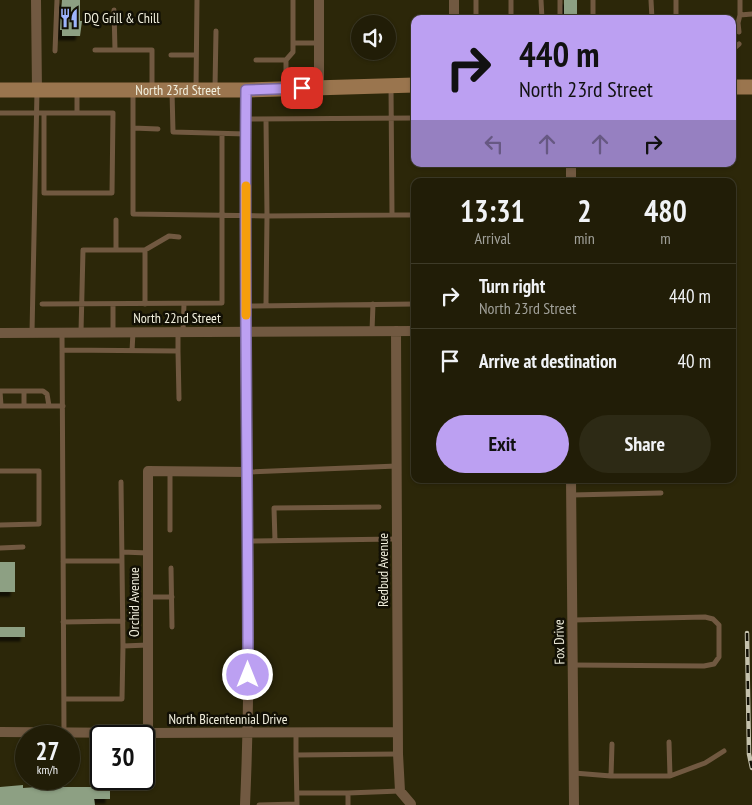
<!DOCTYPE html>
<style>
body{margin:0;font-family:"PT Sans Narrow",sans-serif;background:#2d2a15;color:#f1f3f6;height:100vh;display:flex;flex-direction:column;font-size:19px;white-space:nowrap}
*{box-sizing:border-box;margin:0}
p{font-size:16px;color:#a2a29b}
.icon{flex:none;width:28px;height:28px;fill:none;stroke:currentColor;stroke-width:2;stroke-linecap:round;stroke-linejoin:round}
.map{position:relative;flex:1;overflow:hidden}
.side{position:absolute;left:411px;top:178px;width:325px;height:305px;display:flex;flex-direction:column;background:#211d07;border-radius:10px;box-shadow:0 1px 4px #0004,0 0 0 1px #3e3b28}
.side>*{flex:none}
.hud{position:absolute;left:411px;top:15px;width:325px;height:152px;border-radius:10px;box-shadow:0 1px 4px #0004,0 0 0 1px #3e3b28;background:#bca0f2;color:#111;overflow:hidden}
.fabs{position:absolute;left:351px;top:15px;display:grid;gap:10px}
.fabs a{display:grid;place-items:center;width:45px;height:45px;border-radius:50%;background:#211d07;box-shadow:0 1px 4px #0004,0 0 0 1px #3e3b28;font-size:25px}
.speed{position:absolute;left:15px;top:725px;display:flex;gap:10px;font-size:25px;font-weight:700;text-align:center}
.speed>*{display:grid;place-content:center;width:65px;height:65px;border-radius:50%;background:#211d07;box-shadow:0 1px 4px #0004,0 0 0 1px #3e3b28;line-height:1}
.speed small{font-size:12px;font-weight:400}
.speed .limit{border:2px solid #111;border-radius:8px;background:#fff;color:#111}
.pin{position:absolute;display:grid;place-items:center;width:42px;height:42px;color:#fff;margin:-21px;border-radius:10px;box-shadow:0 2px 8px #0006}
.me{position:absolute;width:55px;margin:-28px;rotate:0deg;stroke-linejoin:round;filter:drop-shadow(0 0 4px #0008)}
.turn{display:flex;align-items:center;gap:18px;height:105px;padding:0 25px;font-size:22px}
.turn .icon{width:65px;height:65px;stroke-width:2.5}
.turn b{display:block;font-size:35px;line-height:42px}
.lanes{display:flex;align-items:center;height:48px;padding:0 25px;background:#0003;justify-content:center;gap:25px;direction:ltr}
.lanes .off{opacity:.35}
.eta{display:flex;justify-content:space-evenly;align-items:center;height:85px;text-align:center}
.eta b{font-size:30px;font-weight:700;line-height:35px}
.cta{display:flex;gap:10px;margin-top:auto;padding:10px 25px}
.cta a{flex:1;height:58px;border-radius:30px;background:#bca0f2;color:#111;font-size:20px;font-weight:700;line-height:58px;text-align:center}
.cta a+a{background:#2d2a15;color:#f1f3f6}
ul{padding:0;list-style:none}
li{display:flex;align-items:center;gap:15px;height:65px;padding:0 25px;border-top:1px solid #3e3b28}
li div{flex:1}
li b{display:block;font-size:19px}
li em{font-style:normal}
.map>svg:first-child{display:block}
.built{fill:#332e06}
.building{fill:#8da083;filter:url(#shadow)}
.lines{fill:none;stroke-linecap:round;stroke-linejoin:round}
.lane{stroke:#715941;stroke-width:5}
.street{stroke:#715941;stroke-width:10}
.secondary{stroke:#9a754e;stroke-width:15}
.rail-casing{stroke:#c5c2ad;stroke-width:4.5}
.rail{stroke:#121005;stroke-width:2.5;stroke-dasharray:8;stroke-linecap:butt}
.route-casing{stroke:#7a689d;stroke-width:12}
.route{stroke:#bca0f2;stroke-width:9}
.slow{stroke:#f59e0b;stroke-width:9}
.labels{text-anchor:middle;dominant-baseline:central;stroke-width:5;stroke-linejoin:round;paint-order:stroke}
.poi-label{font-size:14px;fill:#f1efdd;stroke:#121005;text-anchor:start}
.street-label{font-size:14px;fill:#f1efdd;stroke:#121005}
</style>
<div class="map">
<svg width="752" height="805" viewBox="0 0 752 805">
<defs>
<filter id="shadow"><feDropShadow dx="-4.5" dy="4.5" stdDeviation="1" flood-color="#0009"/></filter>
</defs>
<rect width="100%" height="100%" fill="#2c2709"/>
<path class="built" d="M 411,341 L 415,341 L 415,461 L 411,461 Z"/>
<path class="building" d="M 62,0 L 80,0 L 80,21 L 82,21 L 80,36 L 62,36 L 62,30 L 60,30 Z
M 564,0 L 577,0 L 577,19 L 564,19 Z
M 0,562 L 15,562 L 15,592 L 0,592 Z
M 0,627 L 25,627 L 25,637 L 0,637 Z
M 37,779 L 44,779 L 44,787 L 110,787 L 110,799 L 94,799 L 95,805 L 0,805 L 0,787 L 23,785 L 23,788 L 37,787 Z"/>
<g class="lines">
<path class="lane" d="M 476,0 L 476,19
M 511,0 L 511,19
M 541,0 L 542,19
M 560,0 L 560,19
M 593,0 L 593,19
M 651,0 L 652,19
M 676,0 L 676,19
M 114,10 L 115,50
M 740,15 L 752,14
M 732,23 L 738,23 L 740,15 L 740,0
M 738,23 L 739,32
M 293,43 L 319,43
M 95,50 L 152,50 L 152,87
M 732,50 L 739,44
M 55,51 L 57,0
M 171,55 L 196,55
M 256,60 L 286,60 L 293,52 L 293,0
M 286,60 L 286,87
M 215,87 L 216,31
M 196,89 L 197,0
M 133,91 L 133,214 L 267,216 L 266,305
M 172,91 L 173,132 L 246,134
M 0,113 L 113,113 L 112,193 L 44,193 L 44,113
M 77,113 L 77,91
M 246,119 L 415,118
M 266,119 L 267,216 L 392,215 L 391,87
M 133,128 L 158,129
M 392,215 L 415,215
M 116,220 L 116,250
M 145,250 L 169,236 L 179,237
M 42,304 L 222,303 L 222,134
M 113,304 L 113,333
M 246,306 L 415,304
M 372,331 L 373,304
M 81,332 L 83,250 L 145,250 L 145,304
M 183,332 L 184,304
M 32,333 L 37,91
M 62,333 L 64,732
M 62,350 L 178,351 L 178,332
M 132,351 L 133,332
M 178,351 L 179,399
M 0,391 L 43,391 L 47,394 L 49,406
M 0,391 L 1,406
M 24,391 L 24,406
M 0,406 L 63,406
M 0,471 L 39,471 L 39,524 L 0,525
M 170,471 L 170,530
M 248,472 L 397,466
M 121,482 L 123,646 L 148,645
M 571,495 L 661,493
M 248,541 L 397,539
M 275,541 L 274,508 L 379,507
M 0,548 L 23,547
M 122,552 L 148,553
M 63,561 L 122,561
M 171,568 L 172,627
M 148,597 L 172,597
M 573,620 L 705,617 L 713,619 L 719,625 L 719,657 L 714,664 L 704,666 L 573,665
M 63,622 L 123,621
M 64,699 L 122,699 L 123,646
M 296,733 L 296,755
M 669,742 L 670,776
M 574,773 L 611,776 L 670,776 L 705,763 L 724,751
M 611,776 L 612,744
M 297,793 L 348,793
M 259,805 L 297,804
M 297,805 L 296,755 L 398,754
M 348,805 L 348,793 L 400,791"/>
<path class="street" d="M 36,0 L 37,90
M 319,0 L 319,88
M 454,0 L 454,19
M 571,181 L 571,164
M 396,331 L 398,754 L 400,791 L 411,804
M 0,333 L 415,331
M 571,479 L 574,805
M 0,732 L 148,733 L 397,732
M 148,733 L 148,471 L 248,472
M 245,805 C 252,647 247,490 245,332 C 245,252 246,171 246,90"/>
<g class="secondary">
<path d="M 732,87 L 752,87"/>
<path id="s1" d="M 0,90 L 246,90 L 415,85"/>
</g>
<defs>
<path id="rail" d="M 747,633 L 749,754 L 752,768"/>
</defs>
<use href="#rail" class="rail-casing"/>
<use href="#rail" class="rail"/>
</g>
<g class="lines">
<defs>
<path id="route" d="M 248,675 C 248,480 244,285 246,90 L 302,88"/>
</defs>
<use href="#route" class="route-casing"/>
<use href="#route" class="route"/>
<path class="slow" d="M 246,315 L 246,186"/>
</g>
<defs>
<symbol id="restaurant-bare" viewBox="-9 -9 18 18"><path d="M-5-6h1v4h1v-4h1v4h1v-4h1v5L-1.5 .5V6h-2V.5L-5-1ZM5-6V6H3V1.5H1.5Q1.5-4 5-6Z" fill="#9db4fd" stroke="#121005" stroke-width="2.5" paint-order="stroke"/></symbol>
</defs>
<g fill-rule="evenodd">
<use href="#restaurant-bare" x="55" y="4" width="28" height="28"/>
</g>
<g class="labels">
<g class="poi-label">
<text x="84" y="18">DQ Grill &amp; Chill</text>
</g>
<g class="street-label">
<text stroke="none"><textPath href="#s1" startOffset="178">North 23rd Street</textPath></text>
<text x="177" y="318">North 22nd Street</text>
<text transform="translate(383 570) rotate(-90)">Redbud Avenue</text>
<text transform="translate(134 602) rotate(-90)">Orchid Avenue</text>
<text transform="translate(559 642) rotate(-91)">Fox Drive</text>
<text x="228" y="719">North Bicentennial Drive</text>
</g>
</g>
</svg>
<div class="fabs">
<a><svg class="icon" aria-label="sound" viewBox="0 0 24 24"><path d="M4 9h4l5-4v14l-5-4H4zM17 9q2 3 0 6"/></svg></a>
</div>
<div class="speed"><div>27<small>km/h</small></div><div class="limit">30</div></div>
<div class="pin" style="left:302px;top:88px;background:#d93025"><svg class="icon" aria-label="arrive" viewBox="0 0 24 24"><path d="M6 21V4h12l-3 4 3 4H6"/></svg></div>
<svg class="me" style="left:248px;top:675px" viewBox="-20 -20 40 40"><circle r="17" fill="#bca0f2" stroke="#fff" stroke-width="3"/><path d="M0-11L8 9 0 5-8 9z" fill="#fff"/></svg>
<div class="hud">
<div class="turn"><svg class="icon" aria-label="right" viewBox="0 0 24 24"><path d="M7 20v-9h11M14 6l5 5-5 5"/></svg><div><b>440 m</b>North 23rd Street</div></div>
<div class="lanes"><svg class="icon off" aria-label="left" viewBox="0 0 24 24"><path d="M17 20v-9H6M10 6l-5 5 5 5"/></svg><svg class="icon off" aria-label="ahead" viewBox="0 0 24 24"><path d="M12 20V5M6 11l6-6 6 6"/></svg><svg class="icon off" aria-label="ahead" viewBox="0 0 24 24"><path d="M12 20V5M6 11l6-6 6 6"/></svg><svg class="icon" aria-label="right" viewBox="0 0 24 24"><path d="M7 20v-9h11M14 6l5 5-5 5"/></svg></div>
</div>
<section class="side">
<div class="eta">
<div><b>13:31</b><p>Arrival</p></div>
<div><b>2</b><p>min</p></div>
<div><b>480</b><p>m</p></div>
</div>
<ul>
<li><svg class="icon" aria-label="right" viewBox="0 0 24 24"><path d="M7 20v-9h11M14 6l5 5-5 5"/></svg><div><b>Turn right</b><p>North 23rd Street</p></div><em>440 m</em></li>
<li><svg class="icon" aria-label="arrive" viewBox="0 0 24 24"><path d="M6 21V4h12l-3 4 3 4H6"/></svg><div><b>Arrive at destination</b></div><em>40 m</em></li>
</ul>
<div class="cta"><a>Exit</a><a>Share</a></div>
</section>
</div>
